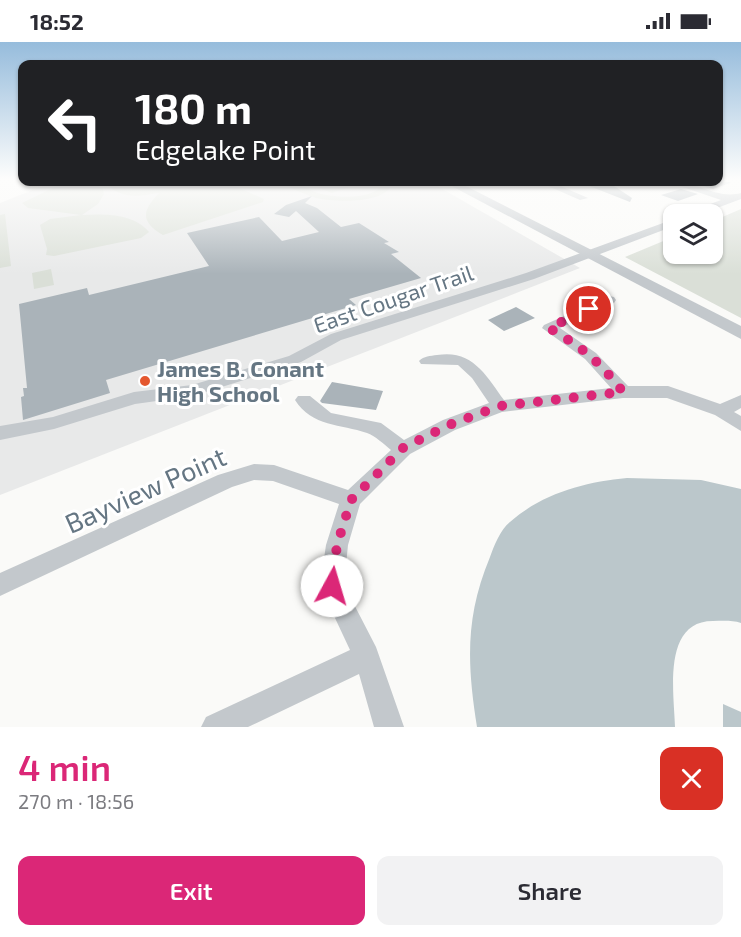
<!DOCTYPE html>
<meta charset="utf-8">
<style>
body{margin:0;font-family:"Exo 2",sans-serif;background:#f2f2f3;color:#2b2b33;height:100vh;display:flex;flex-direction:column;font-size:22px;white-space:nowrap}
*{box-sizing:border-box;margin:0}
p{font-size:20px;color:#7c7c81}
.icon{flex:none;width:33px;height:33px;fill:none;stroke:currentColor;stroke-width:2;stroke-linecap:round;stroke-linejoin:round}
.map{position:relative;height:685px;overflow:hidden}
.panel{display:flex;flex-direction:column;background:#fff;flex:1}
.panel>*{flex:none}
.banner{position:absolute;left:18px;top:18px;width:705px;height:126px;border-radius:12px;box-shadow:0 2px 4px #0004;background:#202124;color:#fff;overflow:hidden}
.fabs{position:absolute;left:663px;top:162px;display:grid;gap:12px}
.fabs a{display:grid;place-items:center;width:60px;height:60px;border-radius:12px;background:#fff;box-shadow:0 2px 4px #0004;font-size:30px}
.pin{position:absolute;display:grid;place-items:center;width:51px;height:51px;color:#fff;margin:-26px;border:3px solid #fff;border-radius:50%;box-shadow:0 2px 6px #0007}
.me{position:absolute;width:66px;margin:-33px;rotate:6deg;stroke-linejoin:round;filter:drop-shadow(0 0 4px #0008)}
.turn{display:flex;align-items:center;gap:21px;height:126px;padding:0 18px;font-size:27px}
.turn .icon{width:78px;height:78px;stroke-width:2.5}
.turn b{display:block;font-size:42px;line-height:51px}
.round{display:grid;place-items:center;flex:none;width:63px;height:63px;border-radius:12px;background:#f2f2f3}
.summary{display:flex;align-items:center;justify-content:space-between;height:102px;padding:0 18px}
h1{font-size:36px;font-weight:600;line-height:45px;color:#db2777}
.primary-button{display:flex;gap:12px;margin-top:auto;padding:12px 18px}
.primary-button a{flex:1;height:69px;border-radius:12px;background:#db2777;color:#fff;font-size:24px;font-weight:600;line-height:69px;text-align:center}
.primary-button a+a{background:#f2f2f3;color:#2b2b33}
.status{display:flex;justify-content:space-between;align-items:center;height:42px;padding:0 30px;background:#fff;direction:ltr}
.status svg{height:16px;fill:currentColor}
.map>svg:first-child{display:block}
.built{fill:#e8e9e9}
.green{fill:#dadfd7}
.water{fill:#bbc7cb}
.building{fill:#aab3b9}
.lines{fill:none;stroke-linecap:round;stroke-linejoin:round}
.minor{fill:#c3c8cc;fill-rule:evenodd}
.tertiary{fill:#c3c8cc;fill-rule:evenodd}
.route{stroke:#db2777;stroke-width:10;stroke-dasharray:0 18}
.poi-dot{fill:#e4572e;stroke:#fff;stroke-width:2}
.labels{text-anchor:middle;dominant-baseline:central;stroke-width:6;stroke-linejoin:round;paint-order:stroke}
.street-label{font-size:22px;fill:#657683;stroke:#fff}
.poi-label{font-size:22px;font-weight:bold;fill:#657683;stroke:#fff;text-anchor:start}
.near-street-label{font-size:27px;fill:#657683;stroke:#fff}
</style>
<div class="status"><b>18:52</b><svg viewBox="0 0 49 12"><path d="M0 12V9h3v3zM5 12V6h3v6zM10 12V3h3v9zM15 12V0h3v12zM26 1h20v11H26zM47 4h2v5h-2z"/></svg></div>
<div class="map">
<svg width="741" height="685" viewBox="0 0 741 685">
<rect width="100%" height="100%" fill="#fafaf8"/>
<path class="built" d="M 53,140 L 430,140 L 580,226 L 0,453 L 0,161 Z"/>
<path class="green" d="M 65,140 L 90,140 L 103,147 L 104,152 L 98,162 L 82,173 C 104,172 133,171 149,190 L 141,196 L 54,214 L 46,213 L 47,207 L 40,183 L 50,177 L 81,173 L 28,166 L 22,161 Z
M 103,140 L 226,140 L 264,157 L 263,160 L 163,193 C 139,179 143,168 159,151 C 135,155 122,157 103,140 Z
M 277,140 C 281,140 287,139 291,140 C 300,141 309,148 318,151 C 333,156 377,159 383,140 L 393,140 C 387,163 334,160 316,156 C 303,152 290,145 277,140 Z
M 304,140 L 364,140 L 332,151 Z
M 741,167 L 741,276 L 625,215 L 673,195 L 674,212 L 712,212 L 713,179 Z
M 5,172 L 11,224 L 0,226 L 0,173 Z
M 51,227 L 54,243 L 34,247 L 32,231 Z"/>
<path class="water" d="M 627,436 L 701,438 L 741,447 L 741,581 C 732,578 722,579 713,579 C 662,579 674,651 675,685 L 477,685 C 467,622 465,575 490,515 C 494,504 500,488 510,480 C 543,451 585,440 627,436 Z
M 723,662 L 741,670 L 741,685 L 723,685 Z"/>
<path class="building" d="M 579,140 L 608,140 L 632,156 L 630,160 Z
M 702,140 L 730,140 L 730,141 L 713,147 L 696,142 Z
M 681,147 L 698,152 L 678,159 L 661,153 Z
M 312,154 L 305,161 L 317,166 L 341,185 L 359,181 L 389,200 L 384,201 L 399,210 L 391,212 L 421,236 L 349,257 L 356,263 L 106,338 L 110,351 L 23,378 L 21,355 L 24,354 L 23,346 L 27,346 L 19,262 L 87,246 L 89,253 L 209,224 L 187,191 L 259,175 L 282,199 L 319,190 L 296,169 L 289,175 L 274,172 L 286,163 Z
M 516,265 L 535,276 L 504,289 L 488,278 Z
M 332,340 L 383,349 L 376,368 L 322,361 L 320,359 Z"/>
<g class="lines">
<path class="minor" d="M 539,140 L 551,140 L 588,156 L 580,158 Z
M 668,140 C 694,137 716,158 741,151 L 741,157 L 701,172 L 688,172 L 689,170 L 721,158 Z
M 674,177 L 674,184 L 534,237 L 341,298 L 301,320 L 193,354 L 135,362 L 54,387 L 0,398 L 0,384 L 53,375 L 134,350 L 192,343 L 289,314 L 331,292 L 526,231 Z
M 609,254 L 614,255 L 616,258 L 614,261 L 560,286 L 596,311 L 628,344 L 668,344 L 720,362 L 741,353 L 741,366 L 734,370 L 741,374 L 741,389 L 715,373 L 667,356 L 623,356 L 502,370 L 455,388 L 410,412 L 360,462 L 348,503 L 344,543 L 376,605 L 404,685 L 374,685 L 359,632 L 248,685 L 201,685 L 206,675 L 350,608 L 320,544 L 326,503 L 339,462 L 273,439 L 254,438 L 232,445 L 0,554 L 0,531 L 218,433 L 254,422 L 274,423 L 348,448 L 391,408 C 384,402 375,394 367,391 C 341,382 312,385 295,358 L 298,354 L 310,354 L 331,371 L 381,381 L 404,398 L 443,378 L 489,361 L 472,336 L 458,323 L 421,322 L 419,319 C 424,314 430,314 437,313 C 472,307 486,333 504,358 L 611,346 L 585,317 L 542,286 L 544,283 Z"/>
<path class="tertiary" d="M 444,140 L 458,140 L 741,284 L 741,297 Z"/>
</g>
<linearGradient id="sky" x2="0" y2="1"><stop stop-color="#96bcdc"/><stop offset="0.59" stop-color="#fdfdfc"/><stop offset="1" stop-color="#fdfdfc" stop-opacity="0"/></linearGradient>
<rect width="741" height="232" fill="url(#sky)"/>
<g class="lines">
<path class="route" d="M 332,544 L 337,503 L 351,458 L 403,406 L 449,383 L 500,364 L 623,350 C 599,319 583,306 549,286 L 589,267"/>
</g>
<circle class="poi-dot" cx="145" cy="339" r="6"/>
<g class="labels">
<g class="street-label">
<text transform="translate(393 256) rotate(-19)">East Cougar Trail</text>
</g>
<g class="poi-label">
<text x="157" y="326">James B. Conant<tspan x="157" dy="25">High School</tspan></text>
</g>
<g class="near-street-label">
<text transform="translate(145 447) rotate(-24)">Bayview Point</text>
</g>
</g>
</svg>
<div class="fabs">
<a><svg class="icon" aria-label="layers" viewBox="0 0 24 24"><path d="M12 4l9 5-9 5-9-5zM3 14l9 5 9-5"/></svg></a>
</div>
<div class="pin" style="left:589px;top:267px;background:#d93025"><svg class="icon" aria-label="arrive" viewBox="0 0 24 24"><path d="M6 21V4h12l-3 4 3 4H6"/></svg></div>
<svg class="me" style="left:332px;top:544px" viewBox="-20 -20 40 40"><circle r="19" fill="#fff"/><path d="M0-13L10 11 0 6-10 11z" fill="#db2777"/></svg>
<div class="banner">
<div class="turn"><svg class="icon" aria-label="left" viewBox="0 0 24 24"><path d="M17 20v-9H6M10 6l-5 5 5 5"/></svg><div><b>180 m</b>Edgelake Point</div></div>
</div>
</div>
<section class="panel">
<div class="summary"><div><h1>4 min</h1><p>270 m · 18:56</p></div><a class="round" style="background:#d93025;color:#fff"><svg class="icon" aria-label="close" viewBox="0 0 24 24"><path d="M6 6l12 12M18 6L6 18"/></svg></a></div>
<div class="primary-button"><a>Exit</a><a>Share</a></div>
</section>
